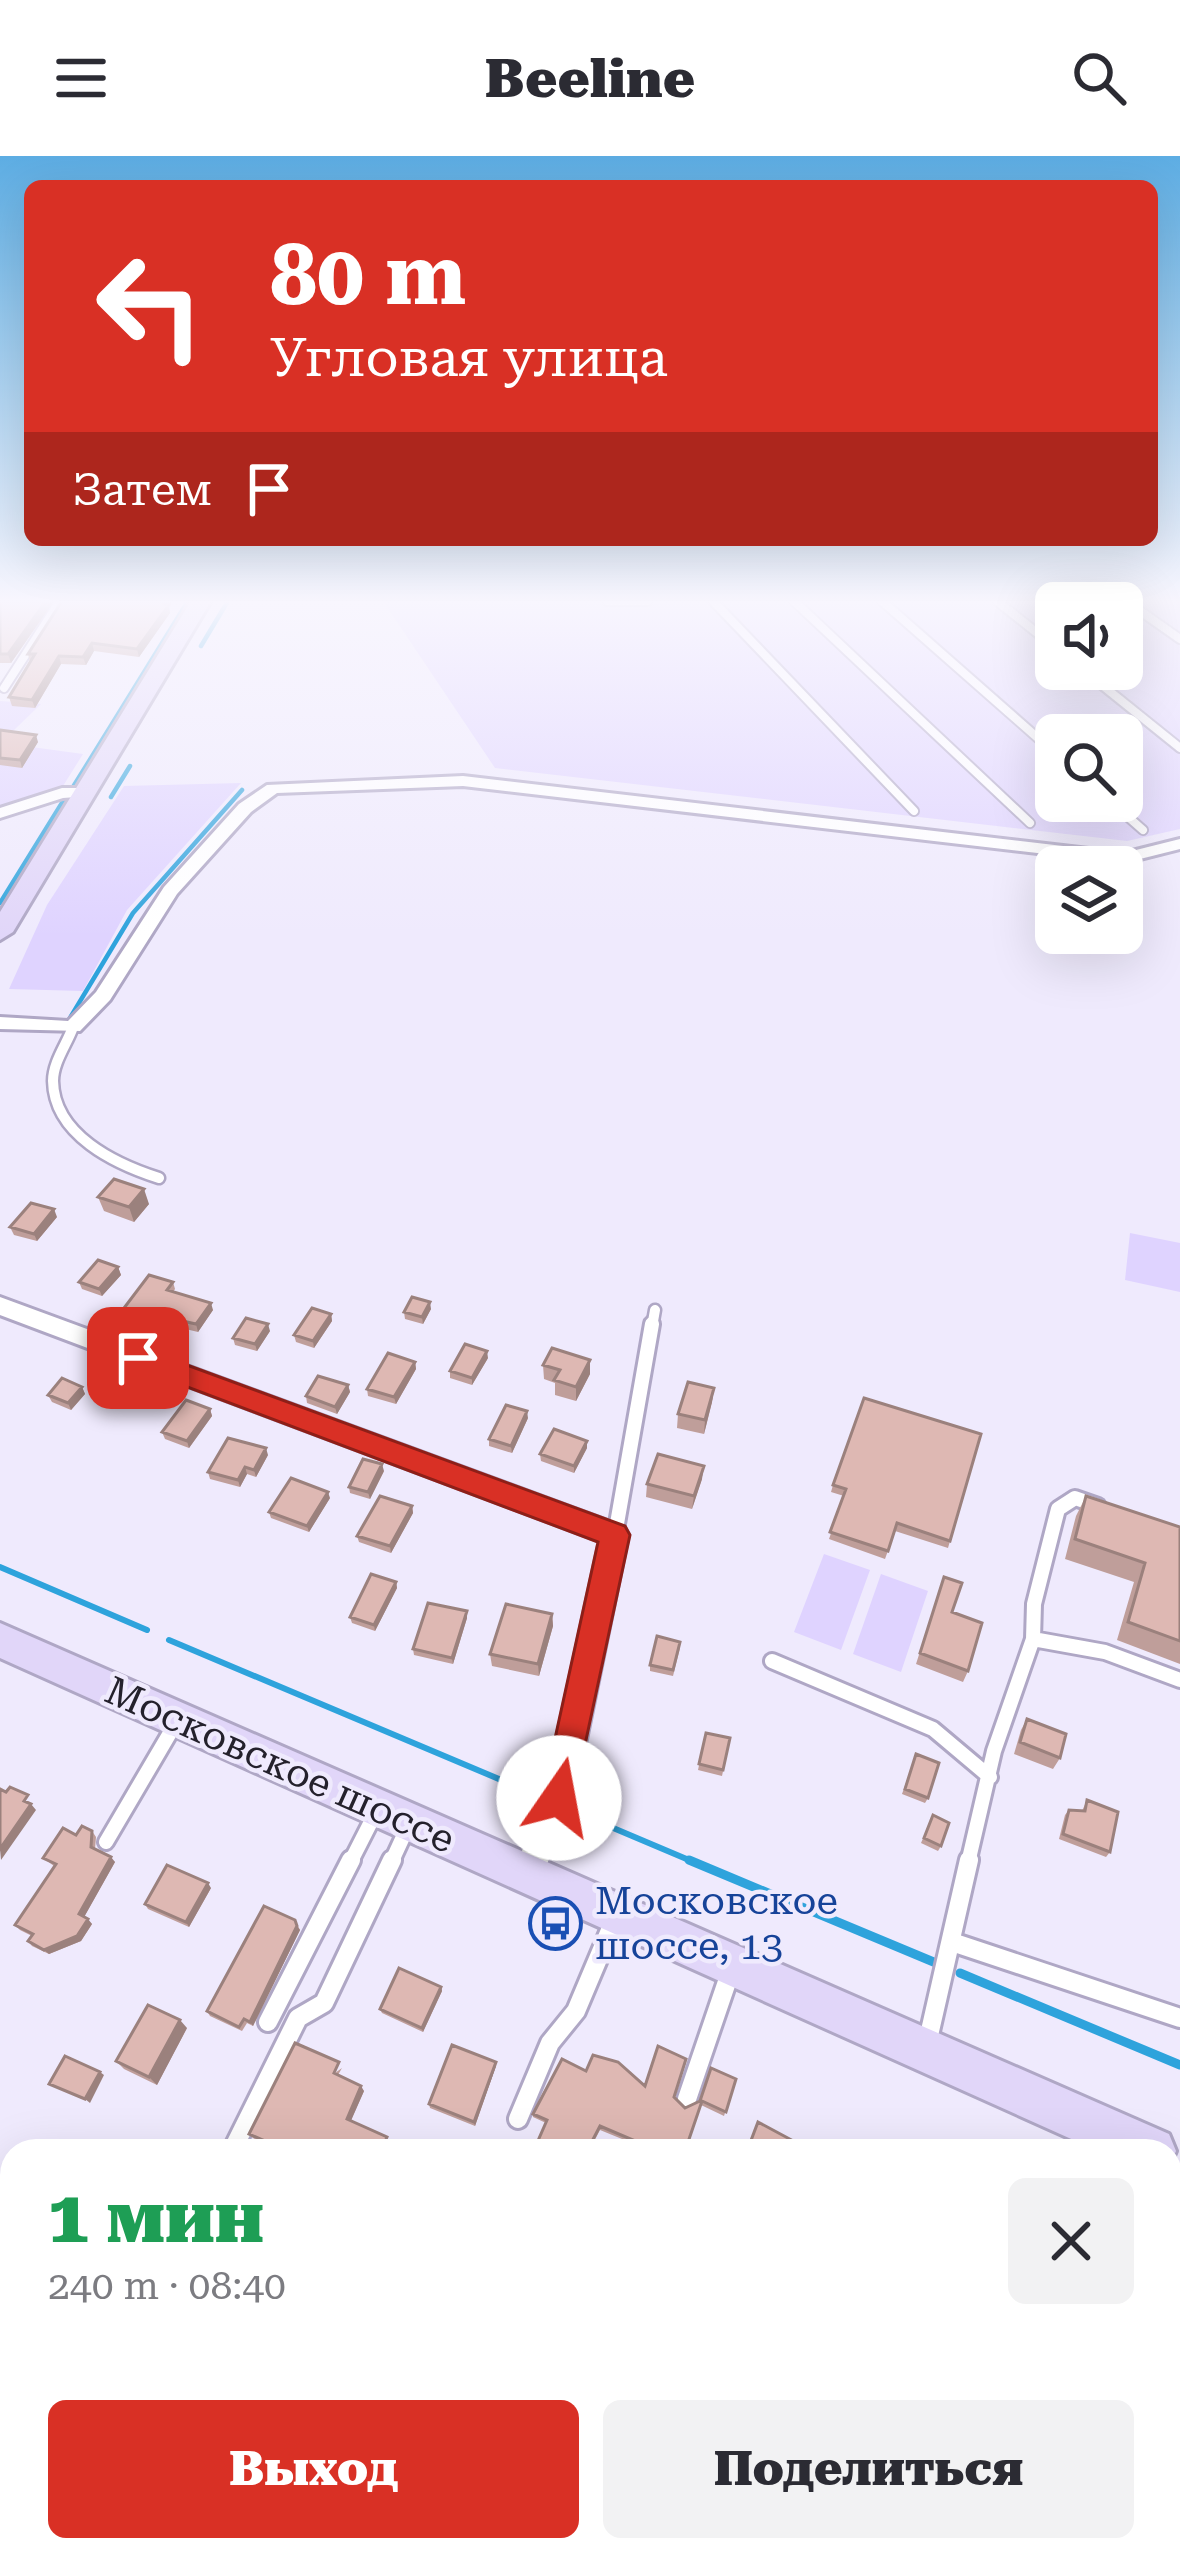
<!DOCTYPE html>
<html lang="ru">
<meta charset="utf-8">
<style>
body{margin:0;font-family:"Roboto Serif",serif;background:#f2f2f3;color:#2b2b33;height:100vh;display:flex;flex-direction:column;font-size:45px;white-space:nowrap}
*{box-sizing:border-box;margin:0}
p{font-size:39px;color:#7c7c81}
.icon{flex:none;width:66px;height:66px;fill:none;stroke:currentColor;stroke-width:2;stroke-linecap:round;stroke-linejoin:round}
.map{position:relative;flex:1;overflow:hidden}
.side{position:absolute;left:0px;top:1983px;width:1182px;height:423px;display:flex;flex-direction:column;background:#fff;border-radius:36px 36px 0 0;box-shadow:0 12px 48px #0002}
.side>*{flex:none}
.top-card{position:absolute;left:24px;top:24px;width:1134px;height:366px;border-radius:18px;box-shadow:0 12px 48px #0002;background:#d93025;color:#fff;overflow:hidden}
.tools{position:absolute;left:1035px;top:426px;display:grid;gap:24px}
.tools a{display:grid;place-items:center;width:108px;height:108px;border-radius:18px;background:#fff;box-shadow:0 12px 48px #0002;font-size:60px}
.pin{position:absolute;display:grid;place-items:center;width:102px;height:102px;color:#fff;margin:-51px;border-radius:24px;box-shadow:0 6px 18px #0006}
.me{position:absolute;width:132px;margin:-66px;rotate:12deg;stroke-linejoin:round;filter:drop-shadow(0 0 9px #0008)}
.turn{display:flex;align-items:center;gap:42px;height:252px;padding:0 48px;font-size:54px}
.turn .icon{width:156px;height:156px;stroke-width:2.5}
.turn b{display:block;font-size:84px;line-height:102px}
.then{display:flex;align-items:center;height:114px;padding:0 48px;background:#0003;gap:24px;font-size:45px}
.round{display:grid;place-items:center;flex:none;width:126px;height:126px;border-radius:18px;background:#f2f2f3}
.head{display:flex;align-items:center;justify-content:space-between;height:204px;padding:0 48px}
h1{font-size:72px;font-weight:800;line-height:90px;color:#1e9e55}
.primary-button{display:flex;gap:24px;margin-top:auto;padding:24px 48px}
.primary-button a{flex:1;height:138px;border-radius:18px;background:#d93025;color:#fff;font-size:48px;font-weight:800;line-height:138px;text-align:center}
.primary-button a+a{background:#f2f2f3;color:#2b2b33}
header{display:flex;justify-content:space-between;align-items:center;height:156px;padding:0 48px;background:#fff;font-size:54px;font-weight:800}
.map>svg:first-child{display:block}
.green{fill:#dfd3ff;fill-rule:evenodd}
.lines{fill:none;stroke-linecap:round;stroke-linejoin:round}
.stream-far2{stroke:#2ea3dc;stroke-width:4.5}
.stream-far1{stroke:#2ea3dc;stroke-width:6}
.stream{stroke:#2ea3dc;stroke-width:9}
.lane-far3-casing{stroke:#afa7c5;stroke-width:12}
.lane-far2-casing{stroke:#afa7c5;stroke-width:15}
.lane-far1-casing{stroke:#afa7c5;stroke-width:20}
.lane-casing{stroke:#afa7c5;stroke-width:24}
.street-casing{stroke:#afa7c5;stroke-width:6}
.secondary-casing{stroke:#afa7c5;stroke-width:6}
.lane-far3{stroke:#fff;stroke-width:8}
.lane-far2{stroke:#fff;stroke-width:10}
.lane-far1{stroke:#fff;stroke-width:14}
.lane{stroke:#fff;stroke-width:18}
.street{fill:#fff;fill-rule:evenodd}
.secondary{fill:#e1d6f9;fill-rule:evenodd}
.wall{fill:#bf9e9a}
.shaded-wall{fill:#9b817d}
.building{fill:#deb8b3;stroke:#9b817d;stroke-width:3}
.route{fill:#d93025;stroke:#8d1f18;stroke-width:3}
.labels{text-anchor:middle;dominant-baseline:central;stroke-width:9;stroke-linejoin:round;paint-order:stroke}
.near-street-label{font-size:39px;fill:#24212c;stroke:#efeafd}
.near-transit-label{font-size:39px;fill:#164399;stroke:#efeafd;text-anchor:start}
</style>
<header><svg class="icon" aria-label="menu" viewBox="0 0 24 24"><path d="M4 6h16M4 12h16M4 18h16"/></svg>Beeline<svg class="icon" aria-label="search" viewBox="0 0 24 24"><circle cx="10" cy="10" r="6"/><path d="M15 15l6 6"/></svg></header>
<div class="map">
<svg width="1180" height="2404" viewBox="0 0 1180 2404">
<rect width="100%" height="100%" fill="#efeafd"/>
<path class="green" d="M 383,445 L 606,445 L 633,450 L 676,445 L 1180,445 L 1180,673 L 1127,685 L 495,612 ZM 1056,447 L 1122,447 L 1122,513 L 1056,513 ZM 1056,579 L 1122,579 L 1122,645 L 1056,645 Z
M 0,545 L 41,548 L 12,576 L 24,590 L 83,598 L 63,630 L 0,652 Z
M 241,627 L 127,754 L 83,835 L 9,833 L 47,749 L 124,630 Z
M 1130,1077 L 1180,1087 L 1180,1136 L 1125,1124 Z
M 824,1398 L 870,1414 L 841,1494 L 794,1476 Z
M 881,1418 L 928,1435 L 901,1516 L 853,1498 Z"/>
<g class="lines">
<path class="stream-far2" d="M 201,490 L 228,445
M 73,631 L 188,445
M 111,641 L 130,610
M 0,747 L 65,642
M 70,862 L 133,757 L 242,634"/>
<path class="stream-far1" d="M 0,1411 L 147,1474
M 169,1484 L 544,1642
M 573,1655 L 696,1707"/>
<path class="stream" d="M 689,1704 L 936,1807
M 960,1817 L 1180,1909"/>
<defs>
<path id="lane-far3" d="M 607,445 L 648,445
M 713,445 L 914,655
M 794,445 L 1030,667
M 882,445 L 1056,598
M 997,445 L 1056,492
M 1126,445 L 1180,483
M 1082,513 L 1180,592
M 4,532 L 60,445
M 1110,645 L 1143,674"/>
<path id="lane-far2" d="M 73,871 C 67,888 53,906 53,925 C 54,979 115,1008 159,1022
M 652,1171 L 655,1154"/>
<path id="lane-far1" d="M 615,1379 L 652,1168
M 1033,1483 L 1105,1496 L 1180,1524
M 772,1505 L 933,1573 L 990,1621
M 106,1686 L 177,1565
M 350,1707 L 377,1654
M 391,1707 L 409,1668
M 968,1707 L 994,1595 L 1033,1483 L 1034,1448 L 1058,1353 L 1075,1342 L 1098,1350"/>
<path id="lane" d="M 952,1786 L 1180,1862
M 268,1866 L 351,1704
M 927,1888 L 969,1704
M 687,1943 L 730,1817
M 518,1963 L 550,1887 L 576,1855 L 614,1765
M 232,1995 L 298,1862 L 324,1847 L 392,1704"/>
<path id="street" d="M 463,620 L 1106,695 L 1132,695 L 1180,683 L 1180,693 L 1132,705 L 1106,705 L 463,630 L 277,637 L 251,656 L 177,738 L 110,844 L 80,875 L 0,873 L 0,861 L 68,865 L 96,836 L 164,731 L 239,648 L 267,629 Z
M 84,632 L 90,634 L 90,640 L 63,642 L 0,662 L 0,652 L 62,632 Z
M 0,1141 L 624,1371 L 628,1379 L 574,1642 L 538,1730 L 527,1734 L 516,1730 L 512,1719 L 544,1642 L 600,1385 L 0,1159 Z"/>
<path id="secondary" d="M 191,445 L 211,445 L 13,776 L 0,784 L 0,756 Z
M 0,1467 L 1169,1978 L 1176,1995 L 1170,2009 L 1170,1995 L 1098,1995 L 0,1502 Z"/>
</defs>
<use href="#lane-far3" class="lane-far3-casing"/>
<use href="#lane-far2" class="lane-far2-casing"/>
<use href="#lane-far1" class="lane-far1-casing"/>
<use href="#lane" class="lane-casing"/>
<use href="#street" class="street-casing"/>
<use href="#secondary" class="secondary-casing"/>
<use href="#lane-far3" class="lane-far3"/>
<use href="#lane-far2" class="lane-far2"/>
<use href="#lane-far1" class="lane-far1"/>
<use href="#lane" class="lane"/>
<use href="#street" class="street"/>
<use href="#secondary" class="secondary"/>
</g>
<path class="wall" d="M 0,445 L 54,445 L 11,507 L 0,507 Z
M 62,445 L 172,445 L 169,450 L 170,457 L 139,501 L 94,495 L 86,509 L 61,508 L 35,552 L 12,550 L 9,541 L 30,506 L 28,498 Z
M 0,574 L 38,586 L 22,612 L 0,609 Z
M 98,1041 L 149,1048 L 134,1066 L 104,1055 Z
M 57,1061 L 37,1085 L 14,1079 L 10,1071 Z
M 118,1111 L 121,1119 L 102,1140 L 82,1133 L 79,1126 Z
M 173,1126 L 175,1133 L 173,1136 L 213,1154 L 198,1176 L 127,1159 L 124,1152 Z
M 431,1153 L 423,1168 L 405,1163 L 404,1156 Z
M 331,1158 L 332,1165 L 314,1192 L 296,1186 L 294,1179 Z
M 270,1175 L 257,1195 L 235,1189 L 233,1182 Z
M 488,1202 L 472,1229 L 450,1222 L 450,1215 Z
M 415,1206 L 416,1213 L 396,1248 L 368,1240 L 367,1233 Z
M 543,1209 L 590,1218 L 576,1245 L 555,1239 L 555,1227 L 544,1223 Z
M 348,1229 L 350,1236 L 337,1258 L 307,1247 L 306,1240 Z
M 82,1231 L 85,1238 L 71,1254 L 52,1246 L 48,1239 Z
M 714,1232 L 712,1246 L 704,1278 L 677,1272 L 678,1258 Z
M 210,1253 L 212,1260 L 189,1292 L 165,1283 L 162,1276 Z
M 528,1262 L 512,1297 L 489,1290 L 489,1283 Z
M 981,1278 L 948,1392 L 895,1375 L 885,1403 L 829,1383 L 844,1340 L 831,1336 L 833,1329 Z
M 587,1292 L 574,1317 L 541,1305 L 540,1298 Z
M 268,1299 L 256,1321 L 247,1318 L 240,1331 L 210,1323 L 208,1316 Z
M 384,1315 L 370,1343 L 350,1337 L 349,1331 Z
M 702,1323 L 692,1353 L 646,1341 L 647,1328 Z
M 1086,1340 L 1180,1371 L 1180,1508 L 1117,1484 L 1134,1426 L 1065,1403 L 1076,1360 Z
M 330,1342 L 309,1376 L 271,1362 L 269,1356 Z
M 412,1350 L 413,1357 L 391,1397 L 359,1386 L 357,1380 Z
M 944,1421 L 968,1515 L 963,1526 L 916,1508 Z
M 396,1426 L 397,1432 L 375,1475 L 352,1467 L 350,1461 Z
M 467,1455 L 467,1462 L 453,1508 L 414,1499 L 413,1493 Z
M 552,1458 L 553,1470 L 539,1520 L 492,1510 L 490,1498 Z
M 680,1492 L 673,1520 L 650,1515 L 650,1509 Z
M 1027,1563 L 1060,1602 L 1053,1613 L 1014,1598 L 1021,1574 Z
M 706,1577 L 730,1582 L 722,1620 L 698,1614 Z
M 916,1598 L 928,1642 L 925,1647 L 902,1638 Z
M 1087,1644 L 1110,1696 L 1106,1701 L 1059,1683 L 1065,1659 L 1069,1654 L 1082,1655 Z
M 933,1659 L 941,1690 L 938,1695 L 921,1687 Z
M 92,1675 L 96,1681 L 95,1693 L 115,1706 L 84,1761 L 92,1768 L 81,1785 L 49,1798 L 32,1790 L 28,1785 L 32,1780 L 20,1774 L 15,1769 L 54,1710 L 43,1702 L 76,1679 Z
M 211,1732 L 189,1771 L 148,1753 L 145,1748 Z
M 295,1764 L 300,1774 L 253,1870 L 247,1867 L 242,1875 L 210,1860 L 207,1855 Z
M 441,1831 L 442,1835 L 423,1876 L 382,1857 L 380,1853 Z
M 187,1872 L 157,1929 L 124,1913 L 116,1905 Z
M 496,1910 L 475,1970 L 430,1952 L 429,1948 Z
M 342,1912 L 338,1919 L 364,1935 L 351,1964 L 389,1985 L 385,1995 L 281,1995 L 253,1982 L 249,1978 Z
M 586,1915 L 645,1930 L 675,1941 L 685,1952 L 736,1923 L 724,1960 L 701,1949 L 644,1992 L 600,1974 L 589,1995 L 546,1995 L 537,1991 L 537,1987 L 546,1967 L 533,1961 L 533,1958 Z"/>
<path class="shaded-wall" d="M 46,445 L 54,445 L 11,507 L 8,498 Z
M 166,445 L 172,445 L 169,450 L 170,457 L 139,501 L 137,493 Z
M 92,487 L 94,495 L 86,509 L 83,501 Z
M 59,500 L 61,508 L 35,552 L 32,544 Z
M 36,579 L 38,586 L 22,612 L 20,604 Z
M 144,1033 L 149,1048 L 134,1066 L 129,1051 Z
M 54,1053 L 57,1061 L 37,1085 L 34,1078 Z
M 118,1111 L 121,1119 L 102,1140 L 99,1133 Z
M 430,1146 L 431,1153 L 423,1168 L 422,1161 Z
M 211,1147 L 213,1154 L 198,1176 L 196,1168 Z
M 331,1158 L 332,1165 L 314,1192 L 313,1185 Z
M 268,1168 L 270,1175 L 257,1195 L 255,1188 Z
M 487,1195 L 488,1202 L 472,1229 L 472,1222 Z
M 590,1204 L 590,1218 L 576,1245 L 576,1231 Z
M 415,1206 L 416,1213 L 396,1248 L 394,1241 Z
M 348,1229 L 350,1236 L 337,1258 L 335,1251 Z
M 82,1231 L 85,1238 L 71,1254 L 68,1247 Z
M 714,1232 L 712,1246 L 704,1278 L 705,1264 Z
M 210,1253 L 212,1260 L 189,1292 L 187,1285 Z
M 527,1255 L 528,1262 L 512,1297 L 511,1290 Z
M 587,1285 L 587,1292 L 574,1317 L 574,1310 Z
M 266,1292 L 268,1299 L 256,1321 L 254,1314 Z
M 382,1308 L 384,1315 L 370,1343 L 368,1336 Z
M 704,1310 L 702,1323 L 692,1353 L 694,1340 Z
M 245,1311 L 247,1318 L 240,1331 L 238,1324 Z
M 328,1336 L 330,1342 L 309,1376 L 307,1370 Z
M 412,1350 L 413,1357 L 391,1397 L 390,1390 Z
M 396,1426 L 397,1432 L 375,1475 L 374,1469 Z
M 467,1455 L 467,1462 L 453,1508 L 452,1502 Z
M 552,1458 L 553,1470 L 539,1520 L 538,1508 Z
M 31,1648 L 36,1654 L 1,1704 L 0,1693 Z
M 111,1701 L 115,1706 L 83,1763 L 79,1758 Z
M 208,1727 L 211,1732 L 189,1771 L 186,1766 Z
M 88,1763 L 92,1768 L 81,1785 L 49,1798 L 44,1794 Z
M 297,1770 L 300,1774 L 253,1870 L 250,1866 Z
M 441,1831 L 442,1835 L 423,1876 L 422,1872 Z
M 180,1864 L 187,1872 L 157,1929 L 149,1921 Z
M 496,1906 L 496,1910 L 475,1970 L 474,1966 Z
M 100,1916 L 104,1919 L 90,1947 L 85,1943 Z
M 361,1930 L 364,1935 L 350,1967 L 347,1963 Z"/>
<path class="building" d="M 0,445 L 46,445 L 8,498 L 0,498 Z
M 62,445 L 166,445 L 164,448 L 169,449 L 137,493 L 92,487 L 83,501 L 59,500 L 32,544 L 9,541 L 35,498 L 28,498 Z
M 0,574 L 36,579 L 20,604 L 0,602 Z
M 114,1023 L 144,1033 L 129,1051 L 98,1041 Z
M 31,1047 L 54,1053 L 34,1078 L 10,1071 Z
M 98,1104 L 118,1111 L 99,1133 L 79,1126 Z
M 149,1119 L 173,1126 L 167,1134 L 211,1147 L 196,1168 L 124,1152 Z
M 412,1141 L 430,1146 L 422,1161 L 404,1156 Z
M 312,1152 L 331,1158 L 313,1185 L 294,1179 Z
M 246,1162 L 268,1168 L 255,1188 L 233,1182 Z
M 465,1188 L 487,1195 L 472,1222 L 450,1215 Z
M 552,1192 L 590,1204 L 576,1231 L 554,1224 L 560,1214 L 543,1209 Z
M 388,1197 L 415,1206 L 394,1241 L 367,1233 Z
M 318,1220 L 348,1229 L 335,1251 L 306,1240 Z
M 62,1222 L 82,1231 L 68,1247 L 48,1239 Z
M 688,1226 L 714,1232 L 705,1264 L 678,1258 Z
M 864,1242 L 981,1278 L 950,1385 L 897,1367 L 888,1395 L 830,1376 L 846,1333 L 833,1329 Z
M 186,1244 L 210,1253 L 187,1285 L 162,1276 Z
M 506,1249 L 527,1255 L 511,1290 L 489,1283 Z
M 554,1273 L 587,1285 L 574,1310 L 540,1298 Z
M 228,1282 L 266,1292 L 254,1314 L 245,1311 L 238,1324 L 208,1316 Z
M 658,1298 L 704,1310 L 694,1340 L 647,1328 Z
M 363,1303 L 382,1308 L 368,1336 L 349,1331 Z
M 291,1322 L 328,1336 L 307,1370 L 269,1356 Z
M 380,1340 L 412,1350 L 390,1390 L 357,1380 Z
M 1086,1340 L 1180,1371 L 1180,1485 L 1128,1466 L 1145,1407 L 1075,1383 Z
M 371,1418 L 396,1426 L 374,1469 L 350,1461 Z
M 944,1421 L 962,1427 L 952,1456 L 982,1467 L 968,1515 L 920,1497 Z
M 428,1447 L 467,1455 L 452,1502 L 413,1493 Z
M 506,1448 L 552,1458 L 538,1508 L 490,1498 Z
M 657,1480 L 680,1486 L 673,1514 L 650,1509 Z
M 1027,1563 L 1066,1578 L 1060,1602 L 1020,1586 Z
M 706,1577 L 730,1582 L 723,1614 L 699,1608 Z
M 916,1598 L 939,1607 L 928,1642 L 905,1633 Z
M 10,1631 L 28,1639 L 24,1645 L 31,1648 L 0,1693 L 0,1633 L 6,1636 Z
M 1087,1644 L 1118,1656 L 1110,1696 L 1063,1678 L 1069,1654 L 1085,1655 Z
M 933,1659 L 949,1667 L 941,1690 L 924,1682 Z
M 82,1670 L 92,1675 L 91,1691 L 111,1701 L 79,1758 L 88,1763 L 77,1780 L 44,1794 L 28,1785 L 33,1778 L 15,1769 L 56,1708 L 43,1702 L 63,1672 L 76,1679 Z
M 167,1709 L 208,1727 L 186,1766 L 145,1748 Z
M 264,1750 L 295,1764 L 297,1770 L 250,1866 L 244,1863 L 239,1871 L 207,1855 Z
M 399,1812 L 441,1831 L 422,1872 L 380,1853 Z
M 148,1849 L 180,1864 L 149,1921 L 116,1905 Z
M 295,1887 L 339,1906 L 334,1917 L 361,1930 L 347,1963 L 387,1981 L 381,1995 L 288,1995 L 249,1978 Z
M 452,1889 L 496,1906 L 474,1966 L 429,1948 Z
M 658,1890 L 686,1903 L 674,1941 L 685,1952 L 700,1945 L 711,1912 L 736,1923 L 726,1956 L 702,1945 L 685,1995 L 643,1995 L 645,1989 L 600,1970 L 587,1995 L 552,1995 L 537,1987 L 547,1964 L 533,1958 L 562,1903 L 586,1915 L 593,1899 L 618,1906 L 645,1930 Z
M 65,1900 L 100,1916 L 85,1943 L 49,1928 Z
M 758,1966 L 812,1995 L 747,1995 Z
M 1170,2181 L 1180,2186 L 1180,2281 L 1170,2276 Z"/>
<linearGradient id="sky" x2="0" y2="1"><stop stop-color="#5dade3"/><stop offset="0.57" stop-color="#f8f6fe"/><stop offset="1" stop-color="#f8f6fe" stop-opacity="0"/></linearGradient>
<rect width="1180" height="781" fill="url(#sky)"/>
<path class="route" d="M 138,1191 L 625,1370 L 630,1379 L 571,1654 L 559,1659 L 547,1654 L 542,1642 L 598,1386 L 129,1209 L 125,1202 Z"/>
<defs>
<symbol id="bus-ring" viewBox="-11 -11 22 22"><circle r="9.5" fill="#efeafd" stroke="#1a4fb4" stroke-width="1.5"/><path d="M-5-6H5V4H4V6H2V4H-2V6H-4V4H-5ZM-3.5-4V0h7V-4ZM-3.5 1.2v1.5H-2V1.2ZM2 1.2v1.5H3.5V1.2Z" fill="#1a4fb4"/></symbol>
</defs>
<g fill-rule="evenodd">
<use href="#bus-ring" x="526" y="1738" width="59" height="59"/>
</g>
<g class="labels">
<g class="near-street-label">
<text transform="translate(280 1609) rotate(24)">Московское шоссе</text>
</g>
<g class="near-transit-label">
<text x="595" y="1745">Московское<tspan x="595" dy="45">шоссе, 13</tspan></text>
</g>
</g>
</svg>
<div class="tools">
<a><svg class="icon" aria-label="sound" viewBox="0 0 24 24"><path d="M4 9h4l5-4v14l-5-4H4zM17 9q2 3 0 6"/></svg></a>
<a><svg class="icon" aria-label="search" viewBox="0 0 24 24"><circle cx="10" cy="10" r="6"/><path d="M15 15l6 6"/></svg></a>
<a><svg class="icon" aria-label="layers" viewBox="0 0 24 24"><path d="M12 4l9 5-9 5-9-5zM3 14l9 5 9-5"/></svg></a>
</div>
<div class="pin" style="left:138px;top:1202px;background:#d93025"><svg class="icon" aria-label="arrive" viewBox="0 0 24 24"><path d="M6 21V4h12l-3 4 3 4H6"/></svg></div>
<svg class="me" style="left:559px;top:1642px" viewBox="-20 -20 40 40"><circle r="19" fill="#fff"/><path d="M0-13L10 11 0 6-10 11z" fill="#d93025"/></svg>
<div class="top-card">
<div class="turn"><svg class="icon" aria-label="left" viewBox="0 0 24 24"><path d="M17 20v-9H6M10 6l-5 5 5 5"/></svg><div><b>80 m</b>Угловая улица</div></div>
<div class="then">Затем<svg class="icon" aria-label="arrive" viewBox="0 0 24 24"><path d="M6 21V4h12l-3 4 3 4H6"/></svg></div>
</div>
<section class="side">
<div class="head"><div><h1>1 мин</h1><p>240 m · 08:40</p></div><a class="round"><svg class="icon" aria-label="close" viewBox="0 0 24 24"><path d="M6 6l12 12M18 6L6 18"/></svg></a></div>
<div class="primary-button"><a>Выход</a><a>Поделиться</a></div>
</section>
</div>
